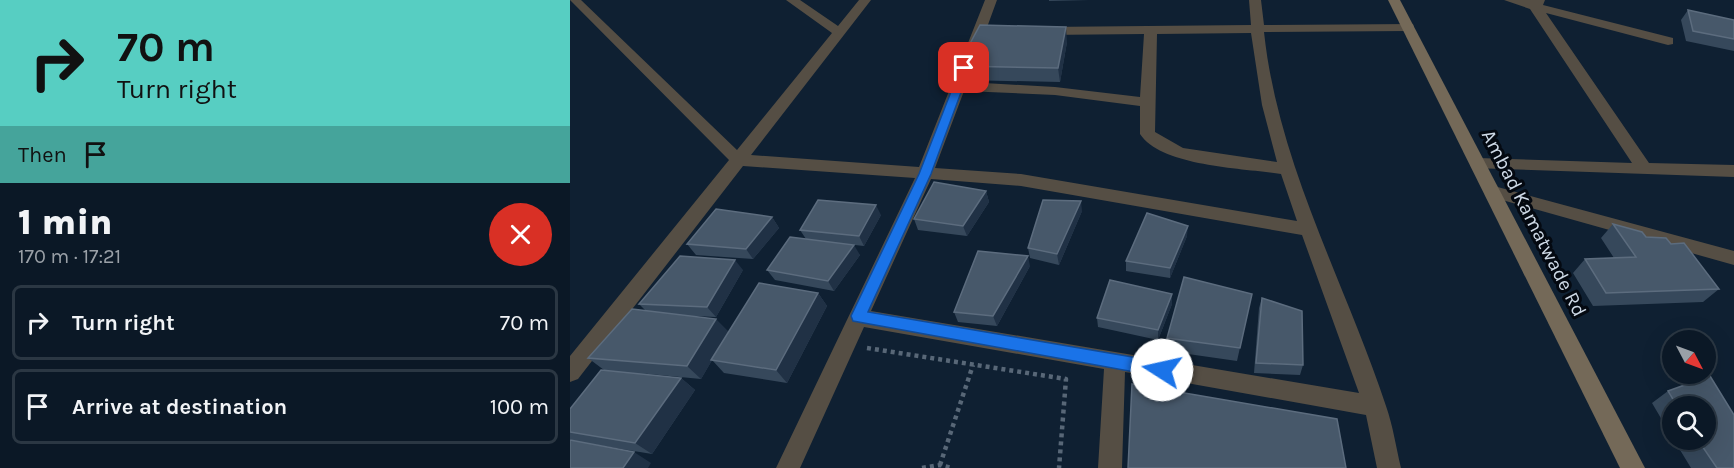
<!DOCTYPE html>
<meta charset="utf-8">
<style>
body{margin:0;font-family:Karla,sans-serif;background:#14212e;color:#f1f3f6;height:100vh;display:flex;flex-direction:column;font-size:22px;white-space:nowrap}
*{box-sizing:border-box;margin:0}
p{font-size:20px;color:#9aa0a7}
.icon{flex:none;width:33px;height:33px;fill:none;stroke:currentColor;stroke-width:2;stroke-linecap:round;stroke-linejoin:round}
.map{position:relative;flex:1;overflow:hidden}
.details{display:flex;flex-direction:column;background:#0b1826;width:570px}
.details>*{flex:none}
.guide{background:#57cec2;color:#111;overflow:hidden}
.needle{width:39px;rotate:131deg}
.controls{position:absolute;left:1092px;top:330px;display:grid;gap:12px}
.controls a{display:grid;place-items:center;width:54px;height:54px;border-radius:50%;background:#0b1826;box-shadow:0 6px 24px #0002,0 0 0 2px #2b3743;font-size:30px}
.pin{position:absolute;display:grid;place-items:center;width:51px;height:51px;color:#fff;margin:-26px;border-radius:12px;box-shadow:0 3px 9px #0006}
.me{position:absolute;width:66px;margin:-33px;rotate:280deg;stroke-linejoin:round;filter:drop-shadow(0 0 4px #0008)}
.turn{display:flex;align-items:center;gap:21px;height:126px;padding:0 18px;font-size:27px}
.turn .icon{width:78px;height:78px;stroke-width:2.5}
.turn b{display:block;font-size:42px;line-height:51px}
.then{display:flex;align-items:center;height:57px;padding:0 18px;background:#0003;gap:12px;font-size:22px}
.round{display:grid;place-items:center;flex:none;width:63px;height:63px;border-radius:32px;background:#14212e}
.head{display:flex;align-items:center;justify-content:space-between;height:102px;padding:0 18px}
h1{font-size:36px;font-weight:800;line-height:45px}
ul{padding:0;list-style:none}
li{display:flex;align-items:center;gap:18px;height:75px;margin:0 12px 9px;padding:0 6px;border:3px solid #2b3743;border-radius:9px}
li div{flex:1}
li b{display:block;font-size:22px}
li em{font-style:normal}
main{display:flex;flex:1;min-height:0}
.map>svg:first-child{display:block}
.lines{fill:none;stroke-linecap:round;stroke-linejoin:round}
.path{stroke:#586777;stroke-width:4.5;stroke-dasharray:4 4;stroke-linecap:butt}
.street{fill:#554e44;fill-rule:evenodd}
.secondary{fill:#746958;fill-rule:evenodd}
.wall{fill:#36485b}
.shaded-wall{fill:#203145}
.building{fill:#47586a;stroke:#5c6c7e;stroke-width:1.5}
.route{fill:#1a73e8;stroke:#114b97;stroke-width:1.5}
.labels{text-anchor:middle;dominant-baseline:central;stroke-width:6;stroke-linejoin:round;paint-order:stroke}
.street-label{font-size:20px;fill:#ced9e6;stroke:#040911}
</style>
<main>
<section class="details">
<div class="guide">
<div class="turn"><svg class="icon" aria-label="right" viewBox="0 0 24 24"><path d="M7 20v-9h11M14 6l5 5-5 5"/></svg><div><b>70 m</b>Turn right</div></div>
<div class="then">Then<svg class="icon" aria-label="arrive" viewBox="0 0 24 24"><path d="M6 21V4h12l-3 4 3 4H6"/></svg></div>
</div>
<div class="head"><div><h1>1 min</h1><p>170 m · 17:21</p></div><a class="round" style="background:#d93025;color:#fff"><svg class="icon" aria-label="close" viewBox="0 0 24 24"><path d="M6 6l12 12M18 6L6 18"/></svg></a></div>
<ul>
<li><svg class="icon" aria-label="right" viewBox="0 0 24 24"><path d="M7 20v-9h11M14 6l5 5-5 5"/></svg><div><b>Turn right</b></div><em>70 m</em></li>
<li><svg class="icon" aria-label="arrive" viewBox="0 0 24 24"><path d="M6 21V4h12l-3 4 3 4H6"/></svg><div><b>Arrive at destination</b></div><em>100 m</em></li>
</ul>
</section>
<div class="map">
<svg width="1164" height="468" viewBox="0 0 1164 468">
<rect width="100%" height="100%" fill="#0f2032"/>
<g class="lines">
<path class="path" d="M 297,348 L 496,379 L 489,468
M 370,465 L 403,365
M 352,468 L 370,465 L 382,468"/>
<path class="street" d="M 0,0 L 11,0 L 167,150 L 262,33 L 216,0 L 230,0 L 268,26 L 289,0 L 301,0 L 181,155 L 349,167 L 415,0 L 427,0 L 397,82 L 485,87 L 570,97 L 574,34 L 474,35 L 467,31 L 474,27 L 681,25 L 679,0 L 691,0 L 694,25 L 843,24 L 844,27 L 838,31 L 694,32 C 708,164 775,282 816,406 C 823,426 826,447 831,468 L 807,468 L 796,415 L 555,372 L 552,468 L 528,468 L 534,369 L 294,327 L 230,468 L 206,468 L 345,178 L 173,166 L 8,379 L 0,382 L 0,356 L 159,160 ZM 681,33 L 692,105 L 707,162 L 613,148 L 585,132 L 587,34 ZM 394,91 L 485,95 L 570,106 L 570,134 C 592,167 674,168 711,174 L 727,221 L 451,174 L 365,168 ZM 361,179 L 451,186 L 732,235 L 789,393 L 301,311 Z
M 934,0 L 975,0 L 973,5 L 1103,38 L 1103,44 L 1098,45 L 976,13 L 1079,163 L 1164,165 L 1164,177 L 902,168 L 900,164 L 902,160 L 908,158 L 1062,163 L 960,9 Z
M 924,186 L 1164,251 L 1164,265 L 918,196 L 916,192 L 918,188 Z"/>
<path class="secondary" d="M 818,0 L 830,0 L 1075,468 L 1050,468 Z"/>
</g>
<path class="wall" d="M 479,0 L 519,0 L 479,1 Z
M 1118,10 L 1164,20 L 1164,51 L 1116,41 L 1111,20 Z
M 497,42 L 490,82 L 392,80 L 388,66 Z
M 416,191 L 419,202 L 397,236 L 348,230 L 344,219 Z
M 512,211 L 489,265 L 460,258 L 458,248 Z
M 311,215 L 294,246 L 276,244 L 290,255 L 264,291 L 205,280 L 197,270 L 236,239 L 230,230 Z
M 202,217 L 209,228 L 183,259 L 126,255 L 117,244 Z
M 1043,224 L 1076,237 L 1101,244 L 1149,289 L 1133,302 L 1023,306 L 1003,273 L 1015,259 L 1044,258 L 1031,238 Z
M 617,236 L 600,278 L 556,271 L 556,261 Z
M 460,266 L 427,326 L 388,322 L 384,312 Z
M 173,270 L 146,317 L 124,316 L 159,332 L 248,293 L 257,306 L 217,383 L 154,373 L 142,360 L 131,379 L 68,373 L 111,378 L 125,390 L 82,454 L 3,441 L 0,439 L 0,409 L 34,370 L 18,358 L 76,311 L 69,304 Z
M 682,294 L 667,361 L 597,351 L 597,338 Z
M 692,298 L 733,365 L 730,375 L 684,373 L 689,308 Z
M 602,304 L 588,340 L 528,327 L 527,318 Z
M 1140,376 L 1164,415 L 1164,468 L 1121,468 L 1104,440 L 1136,440 L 1136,406 L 1102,406 L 1102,437 L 1082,403 L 1098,391 Z"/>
<path class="shaded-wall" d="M 496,27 L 497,42 L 490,82 L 488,68 Z
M 416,191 L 419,202 L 397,236 L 393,226 Z
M 511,201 L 512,211 L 489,265 L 487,254 Z
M 306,205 L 311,215 L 294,246 L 289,236 Z
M 202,217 L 209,228 L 183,259 L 176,249 Z
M 618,226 L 617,236 L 600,278 L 600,268 Z
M 284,245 L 290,255 L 264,291 L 258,281 Z
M 458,256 L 460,266 L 427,326 L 423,316 Z
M 165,260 L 173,270 L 146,317 L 137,307 Z
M 248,293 L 257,306 L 217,383 L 206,370 Z
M 602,294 L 602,304 L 588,340 L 588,330 Z
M 146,319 L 159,332 L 131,379 L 117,366 Z
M 111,378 L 125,390 L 82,454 L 65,443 Z
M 64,452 L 81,463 L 78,468 L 53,468 Z"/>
<path class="building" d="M 1118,10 L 1164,20 L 1164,39 L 1123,31 Z
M 410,25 L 496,27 L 488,68 L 388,66 Z
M 364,182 L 416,191 L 393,226 L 344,219 Z
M 248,200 L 306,205 L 289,236 L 230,230 Z
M 473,200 L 511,201 L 487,254 L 458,248 Z
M 146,209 L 202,217 L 176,249 L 117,244 Z
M 577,213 L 618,226 L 600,268 L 556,261 Z
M 1043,224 L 1072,232 L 1076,237 L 1096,238 L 1101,244 L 1114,243 L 1149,289 L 1036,293 L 1015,259 L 1066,257 Z
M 220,237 L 284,245 L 258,281 L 197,270 Z
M 408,251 L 458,256 L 423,316 L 384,312 Z
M 110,256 L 165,260 L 137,307 L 69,304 Z
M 614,277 L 682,294 L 670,348 L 597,338 Z
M 540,280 L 602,294 L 588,330 L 527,318 Z
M 189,283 L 248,293 L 206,370 L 141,360 Z
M 692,298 L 732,311 L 733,365 L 686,363 Z
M 62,309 L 146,319 L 117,366 L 18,358 Z
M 31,370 L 111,378 L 65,443 L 0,432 L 0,409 Z
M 1140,376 L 1164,415 L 1164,468 L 1147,468 L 1128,440 L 1136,440 L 1136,406 L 1107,406 L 1098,391 Z
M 562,384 L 767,419 L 776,468 L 558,468 Z
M 0,440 L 64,452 L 53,468 L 0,468 Z"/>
<path class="route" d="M 391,66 L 400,68 L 361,174 L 298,312 L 592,362 L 598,364 L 600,370 L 598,375 L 592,377 L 283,321 L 281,316 L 349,174 Z"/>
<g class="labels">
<g class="street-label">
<text transform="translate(964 223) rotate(63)">Ambad Kamatwade Rd</text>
</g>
</g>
</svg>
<div class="controls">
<a><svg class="needle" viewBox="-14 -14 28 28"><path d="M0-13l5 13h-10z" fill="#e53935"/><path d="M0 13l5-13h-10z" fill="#9aa0a7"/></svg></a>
<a><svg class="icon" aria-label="search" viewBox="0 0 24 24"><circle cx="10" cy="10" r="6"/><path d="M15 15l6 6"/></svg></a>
</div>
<div class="pin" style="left:394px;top:68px;background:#d93025"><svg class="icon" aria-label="arrive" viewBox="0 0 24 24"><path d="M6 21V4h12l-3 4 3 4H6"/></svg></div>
<svg class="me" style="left:592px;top:370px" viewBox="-20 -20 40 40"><circle r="19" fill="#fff"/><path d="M0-13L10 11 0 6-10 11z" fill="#1a73e8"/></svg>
</div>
</main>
